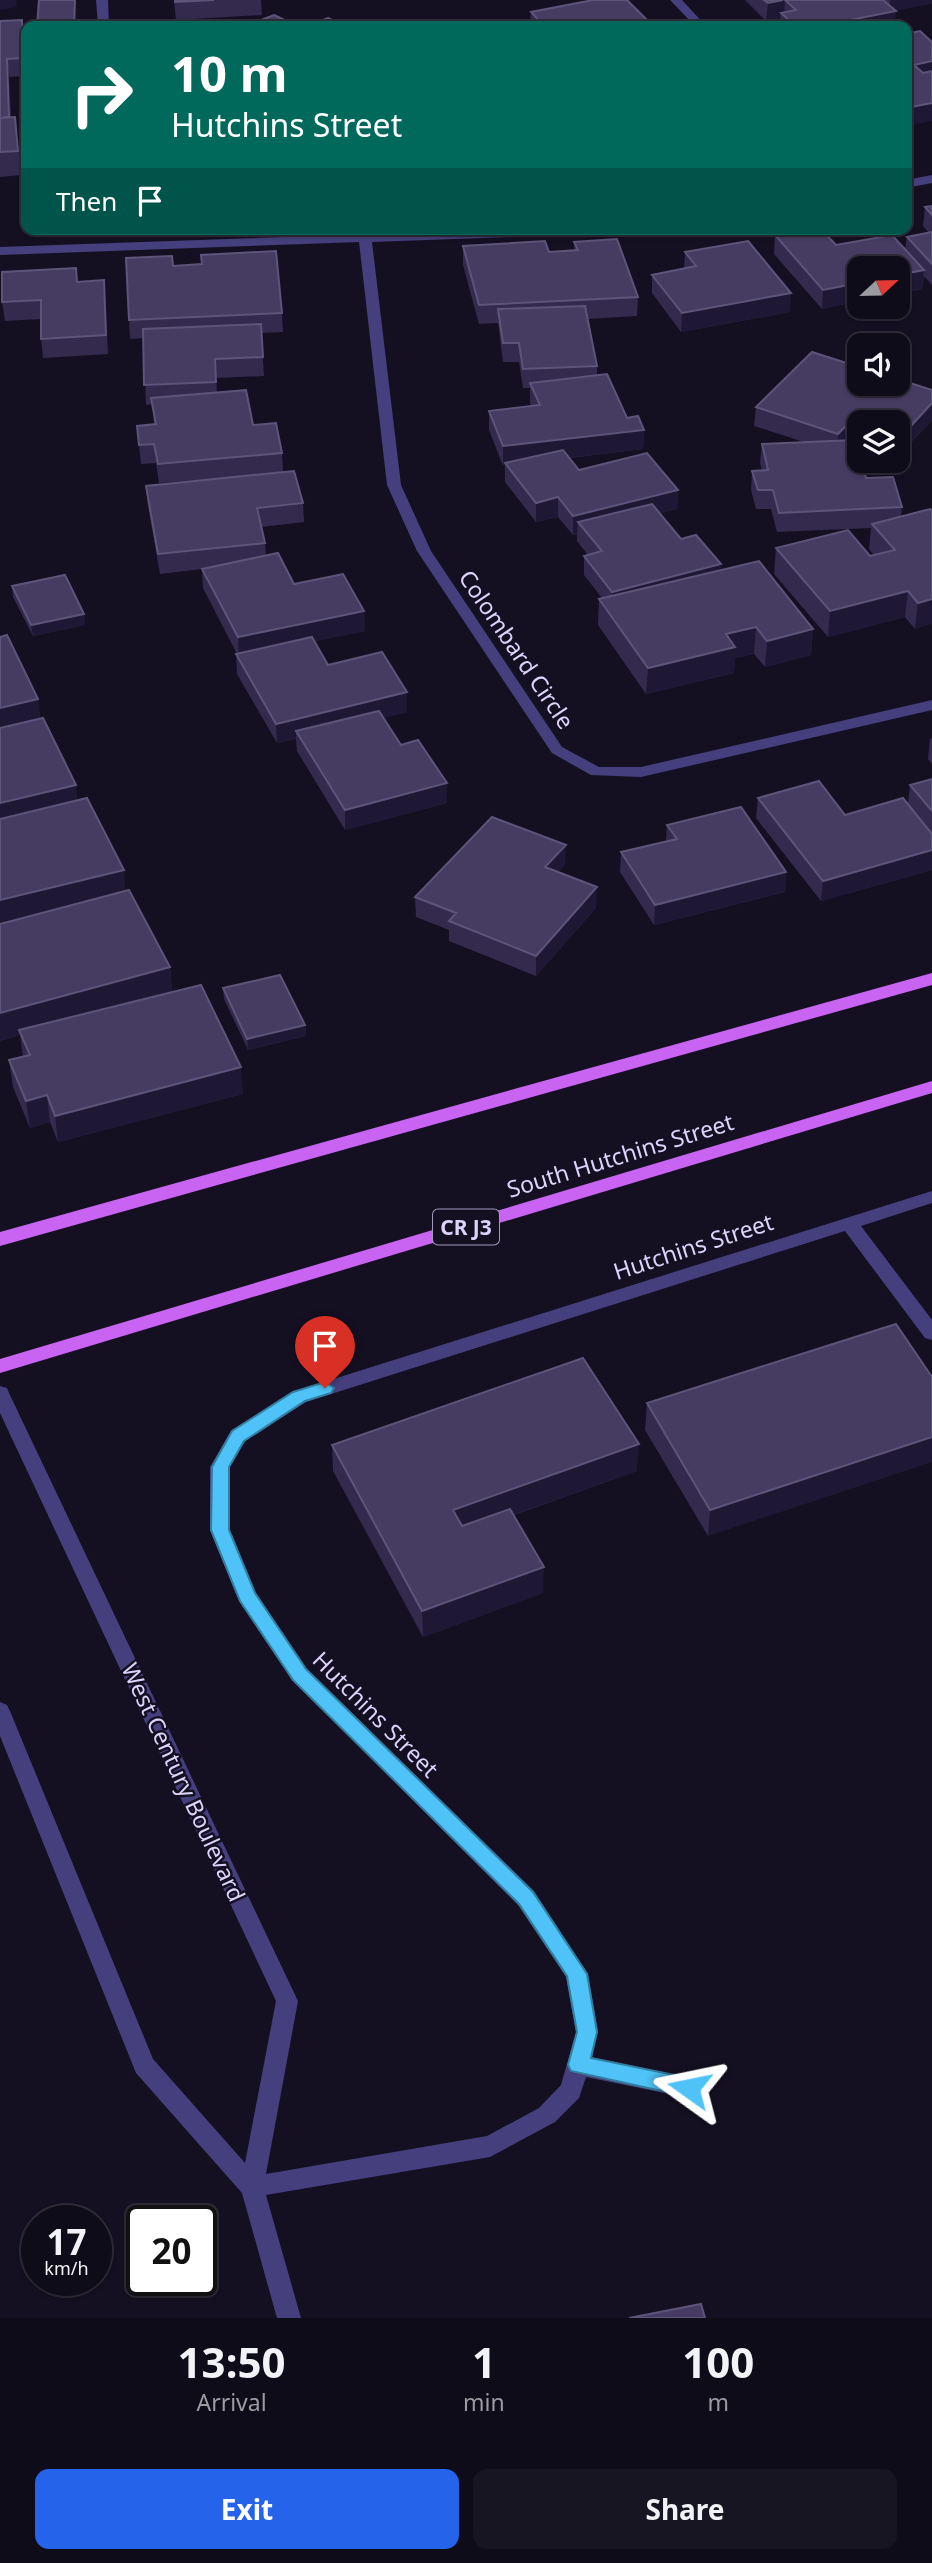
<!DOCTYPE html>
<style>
body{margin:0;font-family:"Noto Sans",sans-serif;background:#181523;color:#f1f3f6;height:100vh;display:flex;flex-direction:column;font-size:26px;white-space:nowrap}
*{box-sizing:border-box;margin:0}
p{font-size:23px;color:#9b9ba2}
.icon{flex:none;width:38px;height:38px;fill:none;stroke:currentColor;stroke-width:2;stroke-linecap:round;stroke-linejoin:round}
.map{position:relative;height:2318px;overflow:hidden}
.panel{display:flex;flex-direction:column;background:#0f0c1a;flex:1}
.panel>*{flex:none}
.banner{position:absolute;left:21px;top:21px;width:891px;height:214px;border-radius:14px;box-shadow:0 2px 5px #0004,0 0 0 2px #2f2c39;background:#00695c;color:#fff;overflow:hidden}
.needle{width:46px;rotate:68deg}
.tools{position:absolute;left:847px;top:256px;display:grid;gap:14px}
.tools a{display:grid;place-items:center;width:63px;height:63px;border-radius:14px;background:#0f0c1a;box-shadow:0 2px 5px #0004,0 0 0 2px #2f2c39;font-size:35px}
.speed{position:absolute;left:21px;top:2205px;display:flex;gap:14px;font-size:35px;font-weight:700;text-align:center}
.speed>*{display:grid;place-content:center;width:91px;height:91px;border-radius:50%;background:#0f0c1a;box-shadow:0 2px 5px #0004,0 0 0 2px #2f2c39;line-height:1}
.speed small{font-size:18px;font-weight:400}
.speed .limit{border:4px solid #111;border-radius:10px;background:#fff;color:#111}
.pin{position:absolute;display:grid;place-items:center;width:60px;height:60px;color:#fff;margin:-72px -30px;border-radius:50% 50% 50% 0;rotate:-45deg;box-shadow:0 0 7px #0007}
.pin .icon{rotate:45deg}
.me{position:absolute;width:77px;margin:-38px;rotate:282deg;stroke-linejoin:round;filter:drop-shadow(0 0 5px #0008)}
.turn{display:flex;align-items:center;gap:24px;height:147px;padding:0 35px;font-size:32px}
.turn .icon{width:91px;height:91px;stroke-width:2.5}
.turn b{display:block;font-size:49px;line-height:60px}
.then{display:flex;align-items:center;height:66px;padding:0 35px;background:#0003;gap:14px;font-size:26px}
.eta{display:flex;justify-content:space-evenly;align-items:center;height:119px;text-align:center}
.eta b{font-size:42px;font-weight:700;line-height:49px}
.cta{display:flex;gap:14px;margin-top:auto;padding:14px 35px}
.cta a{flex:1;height:80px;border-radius:14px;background:#2563eb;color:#fff;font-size:28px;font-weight:700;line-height:80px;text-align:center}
.cta a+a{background:#181523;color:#f1f3f6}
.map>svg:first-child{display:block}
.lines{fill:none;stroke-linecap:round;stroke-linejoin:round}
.minor{fill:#463f7d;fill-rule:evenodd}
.major{fill:#c964f2;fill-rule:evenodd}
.wall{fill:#342a4e}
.shaded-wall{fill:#1f1835}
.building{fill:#463c61;stroke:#5d5479;stroke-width:2}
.route{fill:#4fc3f7;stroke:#337fa1;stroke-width:2}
.labels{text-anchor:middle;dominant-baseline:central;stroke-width:5;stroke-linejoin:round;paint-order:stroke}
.shield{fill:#141022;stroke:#a099ba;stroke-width:2}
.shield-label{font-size:21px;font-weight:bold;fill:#dcd4fb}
.street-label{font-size:23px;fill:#dcd4fb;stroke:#141022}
</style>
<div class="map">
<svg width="932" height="2318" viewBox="0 0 932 2318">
<rect width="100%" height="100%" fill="#141022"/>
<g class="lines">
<path class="minor" d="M 96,0 L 108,0 L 109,26 L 98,26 Z
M 670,0 L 682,0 L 706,26 L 695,26 Z
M 932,175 L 932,183 L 906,188 L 906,180 Z
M 512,229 L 631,229 L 625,233 L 372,242 L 401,485 L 431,551 L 562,747 L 599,767 L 641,767 L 932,700 L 932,710 L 641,777 L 591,775 L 552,753 L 417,551 L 387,485 L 359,242 L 0,255 L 0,247 Z
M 932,1191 L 932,1203 L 861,1226 L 932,1320 L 932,1340 L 925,1338 L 845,1231 L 306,1402 L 245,1441 L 230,1467 L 230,1530 L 256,1593 L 307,1669 L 534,1891 L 588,1974 L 598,2032 L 591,2057 L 689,2078 L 697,2081 L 700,2088 L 697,2095 L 689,2098 L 586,2077 L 579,2098 L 555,2122 L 490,2157 L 266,2195 L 301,2318 L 277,2318 L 242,2193 L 136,2073 L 0,1736 L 0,1702 L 7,1705 L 10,1711 L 153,2059 L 245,2163 L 276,2001 L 0,1413 L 0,1386 L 7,1388 L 9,1393 L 298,2001 L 266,2174 L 487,2136 L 539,2108 L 561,2085 L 576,2032 L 566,1977 L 518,1905 L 293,1681 L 237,1596 L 210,1530 L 210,1467 L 231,1431 L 292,1392 Z"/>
<path class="major" d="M 932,973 L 932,985 L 0,1246 L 0,1232 Z
M 932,1081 L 932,1093 L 0,1373 L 0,1359 Z"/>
</g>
<path class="wall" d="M 174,0 L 261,0 L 262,15 L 176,20 Z
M 745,0 L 932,0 L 895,11 L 895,26 L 780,26 L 780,18 L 766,21 Z
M 531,12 L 652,26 L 530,26 Z
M 0,21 L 24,38 L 25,76 L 9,77 L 11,117 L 15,117 L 21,175 L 0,177 Z
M 932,206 L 932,285 L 924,276 L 922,289 L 898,294 L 898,268 L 859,268 L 859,301 L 822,309 L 774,254 L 775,235 L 836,245 L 905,249 L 907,237 L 929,233 L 923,226 L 925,207 Z
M 574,242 L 638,297 L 637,316 L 588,319 L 597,366 L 597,375 L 627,418 L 644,430 L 643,449 L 570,458 L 579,470 L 678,490 L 677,509 L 660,513 L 681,539 L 721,564 L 720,570 L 813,629 L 811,655 L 765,667 L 754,654 L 735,658 L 734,673 L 646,694 L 598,625 L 599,599 L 602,598 L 584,575 L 584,556 L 588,555 L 577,541 L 577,534 L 573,535 L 558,517 L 536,522 L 505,482 L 505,465 L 503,466 L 489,430 L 489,411 L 531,406 L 530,402 L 530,388 L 523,388 L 519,362 L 503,362 L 498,323 L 479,324 L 463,265 L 463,246 L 549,252 L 574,251 Z
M 685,252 L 790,312 L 681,332 L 652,293 L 652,275 L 684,269 Z
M 173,266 L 282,313 L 283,332 L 261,333 L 264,376 L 216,378 L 217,393 L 253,425 L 282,453 L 283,472 L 303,503 L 304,522 L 261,527 L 265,543 L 266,556 L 294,584 L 364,611 L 365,631 L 315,641 L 328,665 L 407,712 L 383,718 L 401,745 L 447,783 L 447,803 L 345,830 L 297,751 L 296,739 L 277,743 L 237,674 L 236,654 L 237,654 L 203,588 L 202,569 L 160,574 L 148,506 L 146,486 L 267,474 L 159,483 L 156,463 L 141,464 L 137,426 L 154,424 L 152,404 L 146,405 L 144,338 L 130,339 L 129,320 Z
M 76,268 L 78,282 L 105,299 L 108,354 L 43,358 L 41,339 L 41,319 L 5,321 L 2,302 Z
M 932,390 L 932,420 L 908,446 L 898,443 L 898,422 L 859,422 L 859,430 L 849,440 L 866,478 L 902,507 L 901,516 L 930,509 L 915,629 L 905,617 L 828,637 L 774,574 L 776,548 L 870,556 L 874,555 L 869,549 L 871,528 L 777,532 L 771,509 L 756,509 L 751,490 L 752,471 L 762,470 L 760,463 L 762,444 L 804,442 L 754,426 L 756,407 Z
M 12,586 L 84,614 L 85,625 L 33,636 L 13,597 Z
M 38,699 L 40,718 L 78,801 L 126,891 L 170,967 L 172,992 L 243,1094 L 58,1142 L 50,1122 L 30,1128 L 13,1087 L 9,1060 L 23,1057 L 20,1035 L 0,1041 Z
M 932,738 L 932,764 L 928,759 L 930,739 Z
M 932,779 L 932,870 L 821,901 L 756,818 L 758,798 L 845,815 L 908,804 L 910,785 Z
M 667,825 L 786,872 L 785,892 L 654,925 L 620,872 L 621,852 L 666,841 Z
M 565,865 L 558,872 L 596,908 L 536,976 L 449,941 L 449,930 L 416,917 L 415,897 Z
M 223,988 L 305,1025 L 306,1036 L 248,1050 L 224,999 Z
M 932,1377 L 708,1536 L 645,1430 L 647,1403 Z
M 332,1445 L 637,1471 L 514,1515 L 543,1593 L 423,1637 L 333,1471 Z"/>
<path class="shaded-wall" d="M 0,0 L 16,0 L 17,7 L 0,10 Z
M 76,0 L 76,26 L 74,26 Z
M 785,0 L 784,16 L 781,13 L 780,18 L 766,21 L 768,3 Z
M 890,0 L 932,0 L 932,4 L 889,12 Z
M 896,11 L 895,26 L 820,26 Z
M 22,20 L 24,38 L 25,76 L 23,58 Z
M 7,59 L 9,77 L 11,137 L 9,119 Z
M 932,61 L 932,79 L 913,83 L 914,65 Z
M 932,103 L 932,121 L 906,126 L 906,108 Z
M 924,270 L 922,289 L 898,294 L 898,275 Z
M 859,283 L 859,301 L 822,309 L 823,290 Z
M 791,293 L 790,312 L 681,332 L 682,313 Z
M 932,403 L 932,420 L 908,446 L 910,427 Z
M 860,411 L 859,430 L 837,453 L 838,434 Z
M 644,430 L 643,449 L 507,465 L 505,463 L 505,465 L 503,466 L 503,446 Z
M 678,490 L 677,509 L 586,532 L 578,522 L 577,534 L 573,535 L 573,516 Z
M 558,497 L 558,517 L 536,522 L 536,503 Z
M 721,564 L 719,584 L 612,611 L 612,592 Z
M 908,591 L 905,617 L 828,637 L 830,611 Z
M 932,599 L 932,624 L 915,629 L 918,603 Z
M 364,611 L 365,631 L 239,657 L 238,637 Z
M 84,614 L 85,625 L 33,636 L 31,625 Z
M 756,627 L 754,654 L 735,658 L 734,673 L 646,694 L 648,668 L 726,634 Z
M 813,629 L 811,655 L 765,667 L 767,641 Z
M 407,692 L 407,712 L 300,738 L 296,731 L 296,739 L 277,743 L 276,724 Z
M 38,699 L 40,719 L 0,728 L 0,708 Z
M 447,783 L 447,803 L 345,830 L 345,810 Z
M 76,785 L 78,805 L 0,824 L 0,803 Z
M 566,845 L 565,865 L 544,887 L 545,867 Z
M 932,850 L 932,870 L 821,901 L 823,881 Z
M 124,870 L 126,896 L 0,927 L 0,900 Z
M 786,872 L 785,892 L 654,925 L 655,905 Z
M 597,887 L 596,908 L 536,976 L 536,956 Z
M 170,967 L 172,993 L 19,1030 L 20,1035 L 0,1041 L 0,1013 Z
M 305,1025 L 306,1036 L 248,1050 L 247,1039 Z
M 241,1067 L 243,1094 L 58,1142 L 55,1116 Z
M 47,1095 L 50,1122 L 30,1128 L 26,1101 Z
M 932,1437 L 932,1462 L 708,1536 L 710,1510 Z
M 639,1444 L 637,1471 L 453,1536 L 453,1510 Z
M 544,1567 L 543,1593 L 423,1637 L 422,1611 Z"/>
<path class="building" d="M 39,0 L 75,0 L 74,26 L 37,26 Z
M 175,0 L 214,0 L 175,2 Z
M 593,0 L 627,0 L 652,25 L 644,26 L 544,26 L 531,12 Z
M 764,0 L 783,0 L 768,3 Z
M 785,0 L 883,0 L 896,11 L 820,26 L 795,26 L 781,13 L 796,10 Z
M 274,15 L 297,26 L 245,26 Z
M 328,18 L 344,26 L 307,26 Z
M 22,20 L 23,58 L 7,59 L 9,117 L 0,118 L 0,21 Z
M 920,31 L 932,42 L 932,61 L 914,65 L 923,73 L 932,71 L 932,103 L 906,108 L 906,34 Z
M 15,117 L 18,151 L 0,152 L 0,118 Z
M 932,206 L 932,215 L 925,207 Z
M 807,229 L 821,229 L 836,245 L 892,235 L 924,270 L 898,275 L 898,268 L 859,268 L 859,283 L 823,290 L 775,235 Z
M 932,232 L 932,264 L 907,237 Z
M 617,239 L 638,297 L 479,305 L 463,246 L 545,241 L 549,252 L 578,250 L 574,242 Z
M 748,241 L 791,293 L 682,313 L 652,275 L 696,266 L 685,252 Z
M 276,251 L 282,313 L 129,320 L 126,258 L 172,256 L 173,266 L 202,264 L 201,255 Z
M 76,268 L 77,282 L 104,280 L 106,335 L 41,339 L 41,300 L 2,302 L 2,272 Z
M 585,306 L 597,366 L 523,369 L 519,343 L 503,343 L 498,309 Z
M 261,324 L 263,357 L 215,359 L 216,382 L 144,385 L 143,329 Z
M 812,352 L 859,367 L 859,383 L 898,383 L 898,379 L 932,390 L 932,403 L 910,427 L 898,423 L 898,422 L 894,422 L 860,411 L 838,434 L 756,407 Z
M 607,374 L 627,418 L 638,416 L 644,430 L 503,446 L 489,411 L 540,405 L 530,383 Z
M 246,390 L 253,425 L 276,423 L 282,453 L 158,464 L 154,444 L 139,445 L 137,426 L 156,424 L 151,398 Z
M 854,440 L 859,456 L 859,460 L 861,460 L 866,478 L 893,477 L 902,507 L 779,513 L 773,490 L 758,490 L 752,471 L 768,470 L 762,444 Z
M 563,450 L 579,470 L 647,453 L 678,490 L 573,516 L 558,497 L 536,503 L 505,463 Z
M 294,471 L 303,503 L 257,508 L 265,543 L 158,554 L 146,486 Z
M 652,504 L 681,539 L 696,535 L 721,564 L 612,592 L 584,556 L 602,551 L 578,522 Z
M 930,509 L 932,511 L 932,599 L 918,603 L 908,591 L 830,611 L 776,548 L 848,530 L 870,556 L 895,550 L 872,524 Z
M 278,553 L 294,584 L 343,574 L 364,611 L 238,637 L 202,569 Z
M 759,561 L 813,629 L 767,641 L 756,627 L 726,634 L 735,647 L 648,668 L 599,599 Z
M 65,575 L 84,614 L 31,625 L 12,586 Z
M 7,635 L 38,699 L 0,708 L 0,637 Z
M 312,637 L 328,665 L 382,652 L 407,692 L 276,724 L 236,654 Z
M 379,711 L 401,745 L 418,740 L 447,783 L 345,810 L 296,731 Z
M 43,718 L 76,785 L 0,803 L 0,728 Z
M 932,779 L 932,811 L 910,785 Z
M 819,781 L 845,815 L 903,798 L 932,834 L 932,850 L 823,881 L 758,798 Z
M 87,798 L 124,870 L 0,900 L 0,819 Z
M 741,807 L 786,872 L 655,905 L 621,852 L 677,839 L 667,825 Z
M 492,817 L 566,845 L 545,867 L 597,887 L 536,956 L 449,921 L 456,913 L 415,897 Z
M 129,890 L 170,967 L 0,1013 L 0,924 Z
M 280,975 L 305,1025 L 247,1039 L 223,988 Z
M 201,985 L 241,1067 L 55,1116 L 47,1095 L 26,1101 L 9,1060 L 30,1055 L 19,1030 Z
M 896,1324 L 932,1377 L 932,1437 L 710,1510 L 647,1403 Z
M 583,1358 L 639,1444 L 453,1510 L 462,1526 L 510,1509 L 544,1567 L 422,1611 L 332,1445 Z
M 701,2304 L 705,2318 L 629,2318 Z"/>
<path class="route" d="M 325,1382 L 334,1388 L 331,1393 L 305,1401 L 244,1441 L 229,1467 L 229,1530 L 255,1593 L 306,1669 L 533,1892 L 587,1974 L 597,2032 L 591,2058 L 689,2078 L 696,2081 L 699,2088 L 696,2094 L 689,2097 L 571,2071 L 568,2065 L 577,2032 L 567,1976 L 519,1904 L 293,1680 L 240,1601 L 211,1530 L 212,1467 L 232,1431 L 293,1392 Z"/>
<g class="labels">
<rect class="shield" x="433" y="1209.5" width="66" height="35" rx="5"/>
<g class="shield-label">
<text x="466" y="1227">CR J3</text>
</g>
<g class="street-label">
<text transform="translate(517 649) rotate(56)">Colombard Circle</text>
<text transform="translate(620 1155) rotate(-17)">South Hutchins Street</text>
<text transform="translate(693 1246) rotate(-18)">Hutchins Street</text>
<text transform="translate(376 1714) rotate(45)">Hutchins Street</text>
<text transform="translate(184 1782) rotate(65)">West Century Boulevard</text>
</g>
</g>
</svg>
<div class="tools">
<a><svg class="needle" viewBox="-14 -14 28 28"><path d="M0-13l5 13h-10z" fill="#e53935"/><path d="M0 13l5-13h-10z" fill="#9b9ba2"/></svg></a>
<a><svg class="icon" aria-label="sound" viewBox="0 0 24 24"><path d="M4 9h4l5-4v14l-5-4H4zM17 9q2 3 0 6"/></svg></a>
<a><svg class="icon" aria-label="layers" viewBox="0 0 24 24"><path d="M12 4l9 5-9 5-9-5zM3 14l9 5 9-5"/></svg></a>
</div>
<div class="speed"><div>17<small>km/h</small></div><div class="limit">20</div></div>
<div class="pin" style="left:325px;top:1388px;background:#d93025"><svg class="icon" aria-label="arrive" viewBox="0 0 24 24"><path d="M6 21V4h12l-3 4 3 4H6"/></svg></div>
<svg class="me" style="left:689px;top:2088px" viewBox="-20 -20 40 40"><path d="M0-17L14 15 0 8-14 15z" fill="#4fc3f7" stroke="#fff" stroke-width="4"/></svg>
<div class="banner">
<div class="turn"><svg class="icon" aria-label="right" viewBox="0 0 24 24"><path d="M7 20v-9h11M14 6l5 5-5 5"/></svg><div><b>10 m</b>Hutchins Street</div></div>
<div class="then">Then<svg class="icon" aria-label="arrive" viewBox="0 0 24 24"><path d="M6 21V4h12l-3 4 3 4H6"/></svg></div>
</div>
</div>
<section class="panel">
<div class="eta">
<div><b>13:50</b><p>Arrival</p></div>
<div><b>1</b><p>min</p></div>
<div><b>100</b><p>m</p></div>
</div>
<div class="cta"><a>Exit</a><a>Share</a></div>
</section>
